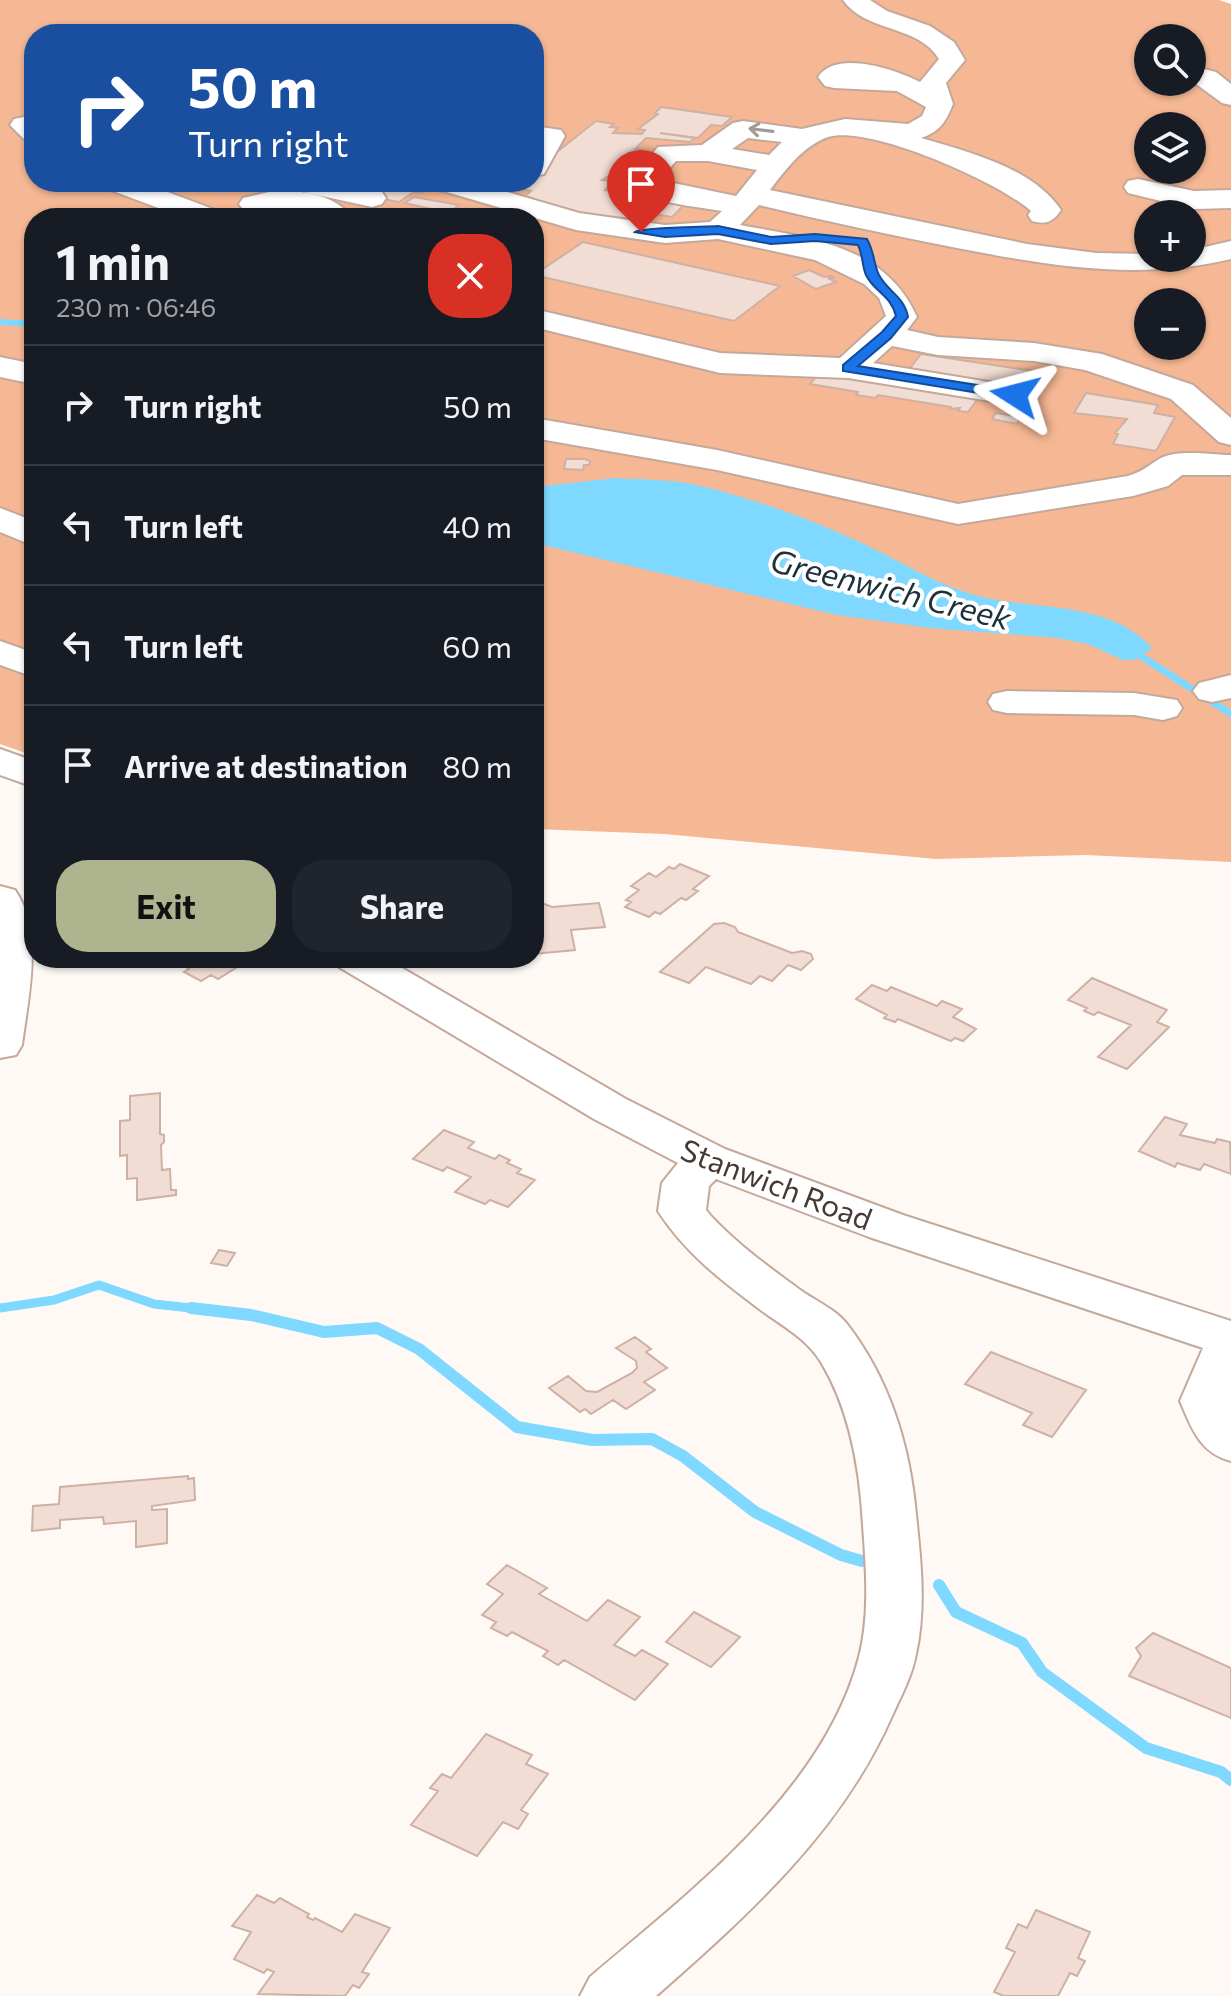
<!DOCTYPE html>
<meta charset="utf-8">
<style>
body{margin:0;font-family:Commissioner,sans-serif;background:#20242c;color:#f1f3f6;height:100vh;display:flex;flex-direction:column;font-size:30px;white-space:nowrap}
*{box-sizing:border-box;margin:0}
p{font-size:26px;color:#9ea1a6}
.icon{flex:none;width:44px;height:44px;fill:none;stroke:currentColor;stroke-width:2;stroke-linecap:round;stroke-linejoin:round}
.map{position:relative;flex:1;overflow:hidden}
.details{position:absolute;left:24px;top:208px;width:520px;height:760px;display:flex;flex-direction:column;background:#171b24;border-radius:32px;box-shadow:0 2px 6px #0004}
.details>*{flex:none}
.hud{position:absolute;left:24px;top:24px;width:520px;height:168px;border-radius:32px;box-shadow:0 2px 6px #0004;background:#1a4fa0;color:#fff;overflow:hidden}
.fabs{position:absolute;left:1134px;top:24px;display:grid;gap:16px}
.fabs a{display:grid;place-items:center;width:72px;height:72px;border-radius:50%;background:#171b24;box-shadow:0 2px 6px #0004;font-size:40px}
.pin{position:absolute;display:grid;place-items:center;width:68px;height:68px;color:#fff;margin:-82px -34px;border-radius:50% 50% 50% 0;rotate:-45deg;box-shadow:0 0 8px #0007}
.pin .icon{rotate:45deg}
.me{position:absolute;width:88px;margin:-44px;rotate:279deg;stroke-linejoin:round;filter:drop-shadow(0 0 6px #0008)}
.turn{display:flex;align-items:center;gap:28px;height:168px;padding:0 32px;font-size:36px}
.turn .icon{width:104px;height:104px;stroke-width:2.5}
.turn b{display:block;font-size:56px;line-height:68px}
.round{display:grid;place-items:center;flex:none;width:84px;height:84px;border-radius:32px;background:#20242c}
.head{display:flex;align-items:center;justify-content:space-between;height:136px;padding:0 32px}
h1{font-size:48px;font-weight:700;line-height:60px}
.primary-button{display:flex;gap:16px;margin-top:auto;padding:16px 32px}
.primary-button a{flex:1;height:92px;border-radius:32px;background:#adb48e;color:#111;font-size:32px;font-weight:700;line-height:92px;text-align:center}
.primary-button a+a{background:#20242c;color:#f1f3f6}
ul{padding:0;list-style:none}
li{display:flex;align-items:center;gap:24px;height:120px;padding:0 32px;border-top:2px solid #363941}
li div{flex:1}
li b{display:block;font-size:30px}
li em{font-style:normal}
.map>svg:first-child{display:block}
.green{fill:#f6b894;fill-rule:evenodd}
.water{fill:#7ed8ff}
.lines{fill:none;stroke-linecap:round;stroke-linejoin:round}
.stream-far3{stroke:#7ed8ff;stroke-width:6}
.stream-far2{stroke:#7ed8ff;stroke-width:7}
.stream-far1{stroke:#7ed8ff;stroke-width:9}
.stream{stroke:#7ed8ff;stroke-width:12}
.building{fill:#f1ddd4;stroke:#ceb1a4;stroke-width:2}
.minor-tunnel{stroke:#dad3ce;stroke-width:28;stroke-dasharray:28 14;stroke-linecap:butt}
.minor-casing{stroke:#c4a899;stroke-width:4}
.minor{fill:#fff;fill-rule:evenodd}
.oneway{stroke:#a29c99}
.route{fill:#1a73e8;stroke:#114b97;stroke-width:2}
.labels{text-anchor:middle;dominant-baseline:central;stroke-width:8;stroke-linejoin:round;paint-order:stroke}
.street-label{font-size:30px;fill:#453933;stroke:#fff}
.water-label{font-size:32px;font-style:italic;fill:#1d323c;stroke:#fff}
</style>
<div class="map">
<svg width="1231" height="1996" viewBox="0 0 1231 1996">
<rect width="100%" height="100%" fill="#fff9f5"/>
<path class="green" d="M 0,0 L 1219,0 L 1231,4 L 1231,862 L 1086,855 L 936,859 L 664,834 L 534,829 L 534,218 L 34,218 L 34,756 L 0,744 ZM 34,34 L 534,34 L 534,182 L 34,182 ZM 1148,38 L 1192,38 L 1192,82 L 1148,82 ZM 1148,126 L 1192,126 L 1192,170 L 1148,170 ZM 1148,214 L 1192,214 L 1192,258 L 1148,258 ZM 1148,302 L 1192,302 L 1192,346 L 1148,346 Z"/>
<path class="water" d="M 616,478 C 644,480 673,479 701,486 C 753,499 806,517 855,540 C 894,557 929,581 971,594 C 1030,612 1107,598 1152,648 L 1135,660 L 1123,660 L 1088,644 L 1057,638 L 930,628 L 837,615 L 534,543 L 534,487 Z"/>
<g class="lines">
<path class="stream-far3" d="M 0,322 L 34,324"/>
<path class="stream-far2" d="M 1133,651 L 1231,714"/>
<path class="stream-far1" d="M 0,1308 L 54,1300 L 99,1285 L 154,1304 L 209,1310"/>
<path class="stream" d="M 191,1308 L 251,1315 L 324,1332 L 377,1328 L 419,1349 L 517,1427 L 592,1440 L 652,1439 L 683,1456 L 755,1512 L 841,1555 L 862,1561
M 939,1585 L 956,1612 L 1022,1643 L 1042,1672 L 1146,1748 L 1221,1772 L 1231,1780"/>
</g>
<path class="building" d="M 661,107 L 732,117 L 722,126 L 711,125 L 698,138 L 660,133 L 695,138 L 690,142 L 646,138 L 635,149 L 641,150 L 634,157 L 654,160 L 642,170 L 623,167 L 602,180 L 613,181 L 605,190 L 687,202 L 672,217 L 649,213 L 638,223 L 564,212 L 568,209 L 534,204 L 538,200 L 525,196 L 531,191 L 517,188 L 524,182 L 534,182 L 534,177 L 549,164 L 543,163 L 596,121 L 614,124 L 610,127 L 618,128 L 613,133 L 642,134 L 645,130 L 638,129 L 658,114 L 655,113 Z
M 379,182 L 427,182 L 434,184 L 421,193 L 414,192 L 399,202 L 372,197 L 386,187 L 378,186 L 383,183 Z
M 414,197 L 459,205 L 448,213 L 405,203 Z
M 583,242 L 780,286 L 734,321 L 534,275 Z
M 809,270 L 824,277 L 831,276 L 835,278 L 828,278 L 836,282 L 816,289 L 793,276 Z
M 921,354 L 1040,372 L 1029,390 L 908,371 Z
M 821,371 L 980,396 L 968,412 L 958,411 L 960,408 L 950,409 L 951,407 L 878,395 L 875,398 L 856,395 L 858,392 L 810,384 Z
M 1086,393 L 1158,405 L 1154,413 L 1175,417 L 1156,451 L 1113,444 L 1118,434 L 1115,433 L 1127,419 L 1074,413 Z
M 996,413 L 1021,417 L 1017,424 L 992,419 Z
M 566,459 L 585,459 L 590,461 L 589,465 L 584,465 L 583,470 L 564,469 Z
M 680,864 L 709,876 L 693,889 L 698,891 L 686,900 L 681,898 L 660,914 L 655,912 L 649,917 L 625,907 L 631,902 L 626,900 L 639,890 L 631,886 L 649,873 L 656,877 L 669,867 L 674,869 Z
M 534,900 L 552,907 L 599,903 L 605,927 L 571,930 L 575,950 L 534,954 Z
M 724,923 L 735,927 L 738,932 L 792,953 L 802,951 L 811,954 L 813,959 L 801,970 L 788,965 L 772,981 L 760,976 L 751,984 L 706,967 L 689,983 L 660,972 L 714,924 Z
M 156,958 L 231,958 L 242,964 L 218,979 L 211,975 L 201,981 L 184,972 L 189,969 L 175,960 L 167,964 Z
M 1092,978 L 1167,1010 L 1157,1022 L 1169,1027 L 1127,1069 L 1098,1057 L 1131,1025 L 1098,1012 L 1094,1015 L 1084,1011 L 1087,1008 L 1068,1000 Z
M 872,985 L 887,991 L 891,987 L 937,1006 L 942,1001 L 962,1009 L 953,1017 L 976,1029 L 963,1041 L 955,1038 L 951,1041 L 898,1019 L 895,1022 L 884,1018 L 887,1015 L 856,999 Z
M 160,1093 L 160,1134 L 164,1135 L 164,1142 L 161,1145 L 162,1170 L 170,1169 L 171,1190 L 176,1190 L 176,1195 L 137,1200 L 137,1178 L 127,1179 L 127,1155 L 120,1156 L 120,1121 L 130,1120 L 130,1096 Z
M 1165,1117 L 1187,1124 L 1180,1135 L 1215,1143 L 1217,1139 L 1230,1142 L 1231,1174 L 1204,1164 L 1200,1170 L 1177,1163 L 1175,1167 L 1139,1151 Z
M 444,1130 L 474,1142 L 468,1148 L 495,1159 L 499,1155 L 510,1160 L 507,1163 L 521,1169 L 517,1173 L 535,1180 L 508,1207 L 490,1200 L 485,1204 L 455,1192 L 471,1177 L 447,1167 L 443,1171 L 413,1159 Z
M 219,1250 L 235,1253 L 227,1266 L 211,1263 Z
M 635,1337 L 651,1349 L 646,1352 L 667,1368 L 644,1382 L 655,1390 L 626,1409 L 613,1400 L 591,1414 L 585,1409 L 580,1412 L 549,1388 L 568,1376 L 586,1391 L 597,1392 L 632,1373 L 637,1368 L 636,1361 L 616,1348 Z
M 991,1352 L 1086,1390 L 1052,1437 L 1023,1425 L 1032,1413 L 965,1384 Z
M 188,1476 L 188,1479 L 194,1478 L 195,1500 L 152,1506 L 152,1510 L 167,1509 L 167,1543 L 136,1547 L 136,1521 L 104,1524 L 103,1517 L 60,1520 L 60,1528 L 32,1531 L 33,1506 L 59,1504 L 60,1487 Z
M 507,1565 L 547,1588 L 539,1594 L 587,1621 L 608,1600 L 640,1617 L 614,1645 L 635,1656 L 642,1650 L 668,1664 L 635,1700 L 564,1660 L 558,1665 L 543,1656 L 548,1651 L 512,1632 L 507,1636 L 491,1628 L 496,1622 L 482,1615 L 503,1594 L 487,1584 Z
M 694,1612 L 740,1637 L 711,1667 L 666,1642 Z
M 1153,1633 L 1231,1668 L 1231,1718 L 1129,1676 L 1141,1656 L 1136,1648 Z
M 486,1734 L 532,1755 L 526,1764 L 548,1774 L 521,1810 L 528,1814 L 518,1829 L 503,1822 L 477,1856 L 411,1825 L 438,1791 L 430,1788 L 442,1774 L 451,1778 Z
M 257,1895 L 274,1903 L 280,1898 L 309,1914 L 307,1917 L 313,1920 L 315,1918 L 342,1932 L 355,1914 L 390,1928 L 362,1972 L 369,1974 L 359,1988 L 353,1985 L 345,1996 L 258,1994 L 274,1972 L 267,1969 L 264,1973 L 234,1959 L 251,1932 L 232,1926 Z
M 1036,1910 L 1090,1932 L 1078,1958 L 1085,1961 L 1077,1976 L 1070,1973 L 1058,1996 L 1004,1996 L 994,1992 L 1015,1952 L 1006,1948 L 1018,1924 L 1027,1928 Z"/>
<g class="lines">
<path class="minor-tunnel" d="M 631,168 L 642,158"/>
<defs>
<path id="minor" d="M 843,0 L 870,0 L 887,11 L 930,26 L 954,42 L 965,60 L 946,83 L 953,104 C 946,121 940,132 921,138 C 968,152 1032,167 1061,210 C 1053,222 1046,225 1032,221 L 1028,215 L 1031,211 C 999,182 868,124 828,137 C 803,146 786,169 770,190 L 1027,244 L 1096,253 L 1148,254 L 1148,258 L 1192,258 L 1192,250 L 1231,241 L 1231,259 C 1138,281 1050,266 957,248 C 891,235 825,221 759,205 L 740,225 C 810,238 885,245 917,317 L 907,330 L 938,337 L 1034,343 L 1102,354 L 1193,385 L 1231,418 L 1231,445 L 1219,442 L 1171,399 L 1085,370 L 1034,361 L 938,355 L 892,346 L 873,363 L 1026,388 L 1031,395 L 1026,402 L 1015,405 L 848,378 L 720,373 L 534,327 L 534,309 L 720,353 L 840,358 L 886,316 L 879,298 L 864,284 L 815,260 L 718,239 L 665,243 L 576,230 L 433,188 L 429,182 L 473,182 L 579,213 L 665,225 L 710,222 L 722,211 C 699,207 640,202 627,183 L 658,147 L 702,145 L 733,123 L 743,121 L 802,129 L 845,119 L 908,124 L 922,116 L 926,107 L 897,91 L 834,88 L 825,86 L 818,77 C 837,49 896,70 920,82 L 939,59 C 918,24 866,33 843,0 ZM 748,138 L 782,142 L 769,155 L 732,149 ZM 676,161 L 708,161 L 757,170 L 736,196 L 659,180 Z
M 1192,66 L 1216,72 L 1231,84 L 1231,105 L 1222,103 L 1192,81 Z
M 24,117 L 34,120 L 34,141 L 24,139 L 10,125 L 14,119 Z
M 534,126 L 561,130 L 565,136 L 544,174 L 534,176 Z
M 1138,179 L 1194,191 L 1231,190 L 1231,208 L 1194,209 L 1128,193 L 1124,187 L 1128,181 Z
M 101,182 L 141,182 L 221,212 L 225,218 L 185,218 L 105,188 Z
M 336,182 L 382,192 L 386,198 L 382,204 L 372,207 L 290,189 L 286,183 Z
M 273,191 C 300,190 336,194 352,218 L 321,218 L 303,210 L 289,208 L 299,212 L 303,218 C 283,218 252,223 239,204 L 243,198 Z
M 0,357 L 34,364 L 34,384 L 0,377 Z
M 534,418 L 717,450 L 958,504 L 1128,476 C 1142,472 1149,465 1161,458 C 1180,449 1211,455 1231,455 L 1231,475 L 1182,475 L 1168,486 L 1133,496 L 958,524 L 717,470 L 534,438 Z
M 0,508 L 34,521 L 34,546 L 0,532 Z
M 0,641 L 34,653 L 34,677 L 0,665 Z
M 1231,675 L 1231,698 L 1212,702 L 1199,699 L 1193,691 L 1199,683 Z
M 1007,691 L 1134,693 L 1177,700 L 1182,708 L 1177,716 L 1163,720 L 1134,715 L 1007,713 L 993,710 L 988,702 L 993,694 Z
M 0,749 L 34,761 L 34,787 L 0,775 Z
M 0,886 L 15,890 C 44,932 28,998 22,1045 L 16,1055 L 0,1058 Z
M 332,958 L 385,958 L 626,1099 L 725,1149 L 903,1215 L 1231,1321 L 1231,1461 C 1200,1453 1192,1429 1180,1401 L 1203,1348 L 869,1237 L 716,1179 L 709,1186 L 706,1210 L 710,1215 C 738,1245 770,1268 803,1292 C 818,1302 836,1310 847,1324 C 890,1380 910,1446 916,1515 C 921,1561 926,1609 916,1654 C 912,1676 901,1696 892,1716 C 841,1832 749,1914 656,1996 L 580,1996 L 590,1977 C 690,1892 824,1791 859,1657 C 870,1615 866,1568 863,1525 C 860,1469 850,1410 821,1362 C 806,1338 784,1327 762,1311 C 722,1281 685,1253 658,1211 L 662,1183 L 678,1163 L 594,1119 L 339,967 Z"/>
</defs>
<use href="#minor" class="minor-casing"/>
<use href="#minor" class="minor"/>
</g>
<defs><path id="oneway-shaft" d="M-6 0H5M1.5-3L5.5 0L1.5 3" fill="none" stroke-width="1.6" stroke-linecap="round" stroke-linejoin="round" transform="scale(2)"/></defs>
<use class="oneway" href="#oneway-shaft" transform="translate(761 130) rotate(-173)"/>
<path class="route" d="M 718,226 L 771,237 L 815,234 L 867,239 C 874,251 874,265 879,275 C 888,292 904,296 908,317 L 891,338 L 858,366 L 1015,391 L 1022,395 L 1015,399 L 843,371 L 843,365 L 882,332 L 896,316 C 891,295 874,292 866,275 C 862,266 863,255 858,245 L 815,241 L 771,244 L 718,234 L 665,237 L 635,232 C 641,227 704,227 718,226 Z"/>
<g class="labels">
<g class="street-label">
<text transform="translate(777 1183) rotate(21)">Stanwich Road</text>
</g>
<g class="water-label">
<text transform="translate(891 588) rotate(14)">Greenwich Creek</text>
</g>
</g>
</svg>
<div class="fabs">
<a><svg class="icon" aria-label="search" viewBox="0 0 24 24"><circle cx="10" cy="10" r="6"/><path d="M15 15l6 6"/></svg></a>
<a><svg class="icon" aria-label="layers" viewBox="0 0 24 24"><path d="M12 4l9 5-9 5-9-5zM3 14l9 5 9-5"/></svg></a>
<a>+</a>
<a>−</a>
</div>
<div class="pin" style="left:641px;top:232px;background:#d93025"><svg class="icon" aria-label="arrive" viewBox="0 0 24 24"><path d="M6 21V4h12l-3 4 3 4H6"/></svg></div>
<svg class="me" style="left:1015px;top:395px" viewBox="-20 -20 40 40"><path d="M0-17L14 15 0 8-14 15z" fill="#1a73e8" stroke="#fff" stroke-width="4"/></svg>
<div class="hud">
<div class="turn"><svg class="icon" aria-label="right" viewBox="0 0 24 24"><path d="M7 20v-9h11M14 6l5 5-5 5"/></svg><div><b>50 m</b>Turn right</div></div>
</div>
<section class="details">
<div class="head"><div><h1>1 min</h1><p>230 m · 06:46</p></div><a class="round" style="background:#d93025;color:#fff"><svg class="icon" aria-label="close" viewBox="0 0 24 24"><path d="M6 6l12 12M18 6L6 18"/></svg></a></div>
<ul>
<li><svg class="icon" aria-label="right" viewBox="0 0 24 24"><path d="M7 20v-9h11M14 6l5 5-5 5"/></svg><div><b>Turn right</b></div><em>50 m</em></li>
<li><svg class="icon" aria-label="left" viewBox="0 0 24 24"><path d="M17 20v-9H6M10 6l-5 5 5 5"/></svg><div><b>Turn left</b></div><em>40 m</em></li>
<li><svg class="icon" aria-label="left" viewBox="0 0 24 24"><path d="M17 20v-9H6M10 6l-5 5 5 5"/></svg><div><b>Turn left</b></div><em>60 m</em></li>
<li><svg class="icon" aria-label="arrive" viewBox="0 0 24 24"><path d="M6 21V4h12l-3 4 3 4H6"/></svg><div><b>Arrive at destination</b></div><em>80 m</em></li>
</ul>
<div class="primary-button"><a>Exit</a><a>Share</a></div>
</section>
</div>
